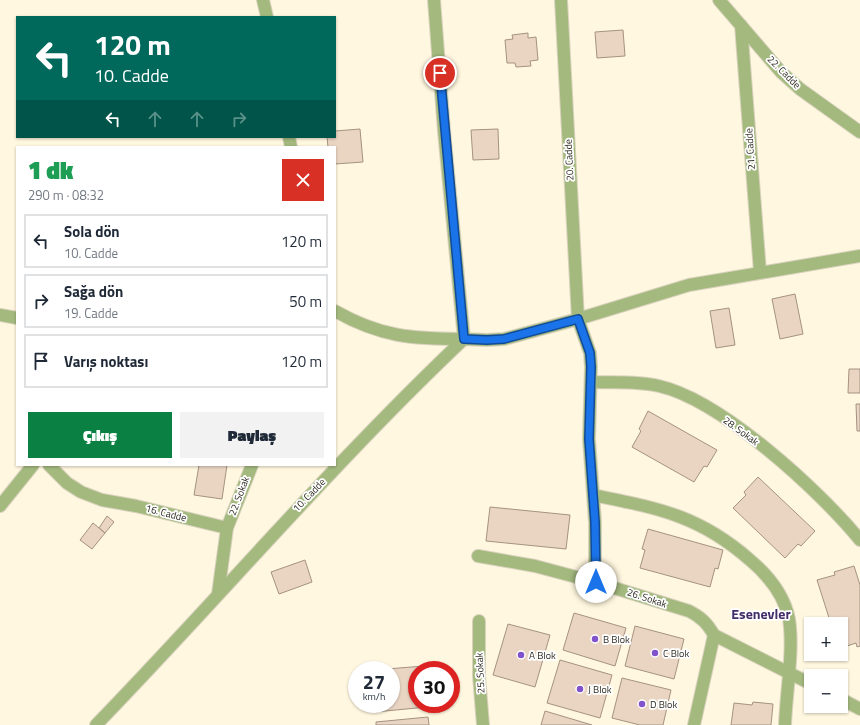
<!DOCTYPE html>
<html lang="tr">
<meta charset="utf-8">
<style>
body{margin:0;font-family:"Titillium Web",sans-serif;background:#f2f2f3;color:#1f2937;height:100vh;display:flex;flex-direction:column;font-size:15px;white-space:nowrap}
*{box-sizing:border-box;margin:0}
p{font-size:13px;color:#747a83}
.icon{flex:none;width:22px;height:22px;fill:none;stroke:currentColor;stroke-width:2;stroke-linecap:round;stroke-linejoin:round}
.map{position:relative;flex:1;overflow:hidden}
.details{position:absolute;left:16px;top:146px;width:320px;height:320px;display:flex;flex-direction:column;background:#fff;border-radius:0px;box-shadow:0 1px 3px #0004}
.details>*{flex:none}
.banner{position:absolute;left:16px;top:16px;width:320px;height:122px;border-radius:0px;box-shadow:0 1px 3px #0004;background:#00695c;color:#fff;overflow:hidden}
.fabs{position:absolute;left:804px;top:617px;display:grid;gap:8px}
.fabs a{display:grid;place-items:center;width:44px;height:44px;border-radius:0px;background:#fff;box-shadow:0 1px 3px #0004;font-size:20px}
.speed{position:absolute;left:348px;top:661px;display:flex;gap:8px;font-size:20px;font-weight:700;text-align:center}
.speed>*{display:grid;place-content:center;width:52px;height:52px;border-radius:50%;background:#fff;box-shadow:0 1px 3px #0004;line-height:1}
.speed small{font-size:10px;font-weight:400}
.speed .limit{border:6px solid #d22;background:#fff;color:#111}
.pin{position:absolute;display:grid;place-items:center;width:34px;height:34px;color:#fff;margin:-17px;border:2px solid #fff;border-radius:50%;box-shadow:0 1px 4px #0007}
.me{position:absolute;width:44px;margin:-22px;rotate:0deg;stroke-linejoin:round;filter:drop-shadow(0 0 3px #0008)}
.turn{display:flex;align-items:center;gap:14px;height:84px;padding:0 12px;font-size:18px}
.turn .icon{width:52px;height:52px;stroke-width:2.5}
.turn b{display:block;font-size:28px;line-height:34px}
.lanes{display:flex;align-items:center;height:38px;padding:0 12px;background:#0003;justify-content:center;gap:20px;direction:ltr}
.lanes .off{opacity:.35}
.round{display:grid;place-items:center;flex:none;width:42px;height:42px;border-radius:0px;background:#f2f2f3}
.head{display:flex;align-items:center;justify-content:space-between;height:68px;padding:0 12px}
h1{font-size:24px;font-weight:800;line-height:30px;color:#1e9e55}
.action{display:flex;gap:8px;margin-top:auto;padding:8px 12px}
.action a{flex:1;height:46px;border-radius:0px;background:#0b8043;color:#fff;font-size:16px;font-weight:800;line-height:46px;text-align:center}
.action a+a{background:#f2f2f3;color:#1f2937}
ul{padding:0;list-style:none}
li{display:flex;align-items:center;gap:12px;height:54px;margin:0 8px 6px;padding:0 4px;border:2px solid #e0e1e3;border-radius:0px}
li div{flex:1}
li b{display:block;font-size:15px}
li em{font-style:normal}
.map>svg:first-child{display:block}
.building{fill:#ead5c3;stroke:#a59282}
.lines{fill:none;stroke-linecap:round;stroke-linejoin:round}
.minor-casing{stroke:#d9d2bd;stroke-width:14}
.tertiary-casing{stroke:#d9d2bd;stroke-width:14}
.minor{stroke:#a3b97e;stroke-width:12}
.tertiary{stroke:#a3b97e;stroke-width:12}
.route-casing{stroke:#114b97;stroke-width:10}
.route{stroke:#1a73e8;stroke-width:7}
.poi-dot{fill:#8052cb;stroke:#fff;stroke-width:1.5}
.labels{text-anchor:middle;dominant-baseline:central;stroke-width:3.5;stroke-linejoin:round;paint-order:stroke}
.street-label{font-size:10px;fill:#2c2920;stroke:#fff}
.poi-label{font-size:10px;fill:#2c2920;stroke:#fff;text-anchor:start}
.district-label{font-size:14px;font-weight:bold;fill:#432d68;stroke:#fff}
</style>
<div class="map">
<svg width="860" height="725" viewBox="0 0 860 725">
<rect width="100%" height="100%" fill="#fff7df"/>
<path class="building" d="M 623,30 L 625,56 L 597,58 L 595,32 Z
M 528,33 L 528,38 L 536,37 L 538,60 L 530,61 L 531,66 L 516,67 L 515,63 L 507,63 L 505,40 L 513,39 L 512,35 Z
M 360,129 L 363,162 L 335,164 L 335,147 L 328,147 L 327,137 L 335,137 L 335,131 Z
M 498,129 L 499,159 L 473,160 L 471,130 Z
M 795,294 L 803,334 L 780,339 L 772,299 Z
M 729,308 L 735,345 L 716,348 L 710,311 Z
M 849,369 L 860,369 L 860,393 L 848,393 Z
M 856,404 L 860,404 L 860,431 L 857,431 Z
M 648,411 L 717,450 L 707,467 L 704,466 L 694,482 L 632,447 L 641,431 L 639,429 Z
M 199,465 L 227,465 L 222,499 L 194,495 Z
M 758,477 L 815,531 L 801,546 L 798,544 L 785,558 L 733,508 L 746,495 L 744,492 Z
M 490,507 L 570,515 L 566,549 L 486,541 Z
M 107,516 L 114,522 L 105,533 L 99,528 Z
M 93,523 L 105,533 L 92,549 L 80,540 Z
M 648,529 L 723,550 L 718,569 L 715,568 L 710,587 L 640,568 L 645,550 L 642,549 Z
M 305,560 L 312,582 L 279,594 L 271,572 Z
M 854,566 L 860,585 L 860,646 L 857,647 L 856,643 L 841,648 L 841,624 L 831,624 L 817,580 L 835,575 L 834,572 Z
M 574,613 L 626,628 L 615,666 L 563,650 Z
M 508,624 L 550,635 L 535,687 L 493,675 Z
M 635,626 L 684,639 L 674,679 L 625,666 Z
M 560,660 L 612,675 L 600,718 L 547,703 Z
M 424,666 L 424,670 L 417,670 L 417,704 L 427,704 L 427,707 L 375,712 L 374,704 L 391,704 L 391,670 L 374,670 Z
M 622,678 L 671,690 L 663,725 L 640,725 L 612,718 Z
M 753,702 L 773,704 L 771,725 L 731,725 L 734,703 L 752,705 Z
M 545,711 L 592,725 L 541,725 Z
M 428,717 L 429,725 L 376,725 L 376,722 Z"/>
<g class="lines">
<defs>
<path id="minor" d="M 719,0 L 781,72 L 800,89 L 860,132
M 741,25 L 760,272
M 335,311 C 381,337 412,339 464,339
M 578,319 L 590,353 L 591,367 L 589,439 L 595,522 L 595,582
M 592,382 C 613,383 637,381 659,386 C 721,400 820,491 860,540
M 49,465 L 67,483 L 81,492 L 102,500 L 136,506 L 227,528 L 218,594
M 593,495 C 657,508 699,515 750,560 C 769,576 784,594 789,619 C 794,650 786,693 785,725
M 227,528 L 252,465
M 478,556 L 535,566 L 595,582 L 689,611 C 701,617 707,623 714,635
M 479,621 L 479,676 L 483,725"/>
<path id="tertiary" d="M 263,0 L 267,17
M 434,0 L 444,131 L 464,339
M 561,0 L 578,319
M 289,137 L 291,147
M 0,315 L 17,318
M 0,506 L 33,465
M 841,699 L 860,709
M 96,725 C 220,597 335,461 464,339 L 487,340 L 504,339 L 578,319 L 689,285 L 860,256
M 694,725 L 714,635 L 811,684"/>
</defs>
<use href="#minor" class="minor-casing"/>
<use href="#tertiary" class="tertiary-casing"/>
<use href="#minor" class="minor"/>
<use href="#tertiary" class="tertiary"/>
</g>
<g class="lines">
<defs>
<path id="route" d="M 440,73 L 464,339 L 487,340 L 504,339 L 578,319 L 590,353 L 591,367 L 589,439 L 595,522 L 596,582"/>
</defs>
<use href="#route" class="route-casing"/>
<use href="#route" class="route"/>
</g>
<g class="poi-dot">
<circle cx="595" cy="639" r="4"/>
<circle cx="655" cy="653" r="4"/>
<circle cx="521" cy="655" r="4"/>
<circle cx="580" cy="689" r="4"/>
<circle cx="642" cy="704" r="4"/>
</g>
<g class="labels">
<g class="street-label">
<text transform="translate(784 72) rotate(45)">22. Cadde</text>
<text transform="translate(750 149) rotate(-94)">21. Cadde</text>
<text transform="translate(569 160) rotate(-93)">20. Cadde</text>
<text transform="translate(741 431) rotate(36)">28. Sokak</text>
<text transform="translate(309 495) rotate(-46)">10. Cadde</text>
<text transform="translate(239 496) rotate(-69)">22. Sokak</text>
<text transform="translate(166 513) rotate(14)">16. Cadde</text>
<text transform="translate(647 598) rotate(18)">26. Sokak</text>
<text transform="translate(480 673) rotate(-93)">25. Sokak</text>
</g>
<g class="poi-label">
<text x="603" y="639">B Blok</text>
<text x="663" y="653">C Blok</text>
<text x="529" y="655">A Blok</text>
<text x="588" y="689">J Blok</text>
<text x="650" y="704">D Blok</text>
</g>
<g class="district-label">
<text x="761" y="613">Esenevler</text>
</g>
</g>
</svg>
<div class="fabs">
<a>+</a>
<a>−</a>
</div>
<div class="speed"><div>27<small>km/h</small></div><div class="limit">30</div></div>
<div class="pin" style="left:440px;top:73px;background:#d93025"><svg class="icon" aria-label="arrive" viewBox="0 0 24 24"><path d="M6 21V4h12l-3 4 3 4H6"/></svg></div>
<svg class="me" style="left:596px;top:582px" viewBox="-20 -20 40 40"><circle r="19" fill="#fff"/><path d="M0-13L10 11 0 6-10 11z" fill="#1a73e8"/></svg>
<div class="banner">
<div class="turn"><svg class="icon" aria-label="left" viewBox="0 0 24 24"><path d="M17 20v-9H6M10 6l-5 5 5 5"/></svg><div><b>120 m</b>10. Cadde</div></div>
<div class="lanes"><svg class="icon" aria-label="left" viewBox="0 0 24 24"><path d="M17 20v-9H6M10 6l-5 5 5 5"/></svg><svg class="icon off" aria-label="ahead" viewBox="0 0 24 24"><path d="M12 20V5M6 11l6-6 6 6"/></svg><svg class="icon off" aria-label="ahead" viewBox="0 0 24 24"><path d="M12 20V5M6 11l6-6 6 6"/></svg><svg class="icon off" aria-label="right" viewBox="0 0 24 24"><path d="M7 20v-9h11M14 6l5 5-5 5"/></svg></div>
</div>
<section class="details">
<div class="head"><div><h1>1 dk</h1><p>290 m · 08:32</p></div><a class="round" style="background:#d93025;color:#fff"><svg class="icon" aria-label="close" viewBox="0 0 24 24"><path d="M6 6l12 12M18 6L6 18"/></svg></a></div>
<ul>
<li><svg class="icon" aria-label="left" viewBox="0 0 24 24"><path d="M17 20v-9H6M10 6l-5 5 5 5"/></svg><div><b>Sola dön</b><p>10. Cadde</p></div><em>120 m</em></li>
<li><svg class="icon" aria-label="right" viewBox="0 0 24 24"><path d="M7 20v-9h11M14 6l5 5-5 5"/></svg><div><b>Sağa dön</b><p>19. Cadde</p></div><em>50 m</em></li>
<li><svg class="icon" aria-label="arrive" viewBox="0 0 24 24"><path d="M6 21V4h12l-3 4 3 4H6"/></svg><div><b>Varış noktası</b></div><em>120 m</em></li>
</ul>
<div class="action"><a>Çıkış</a><a>Paylaş</a></div>
</section>
</div>
